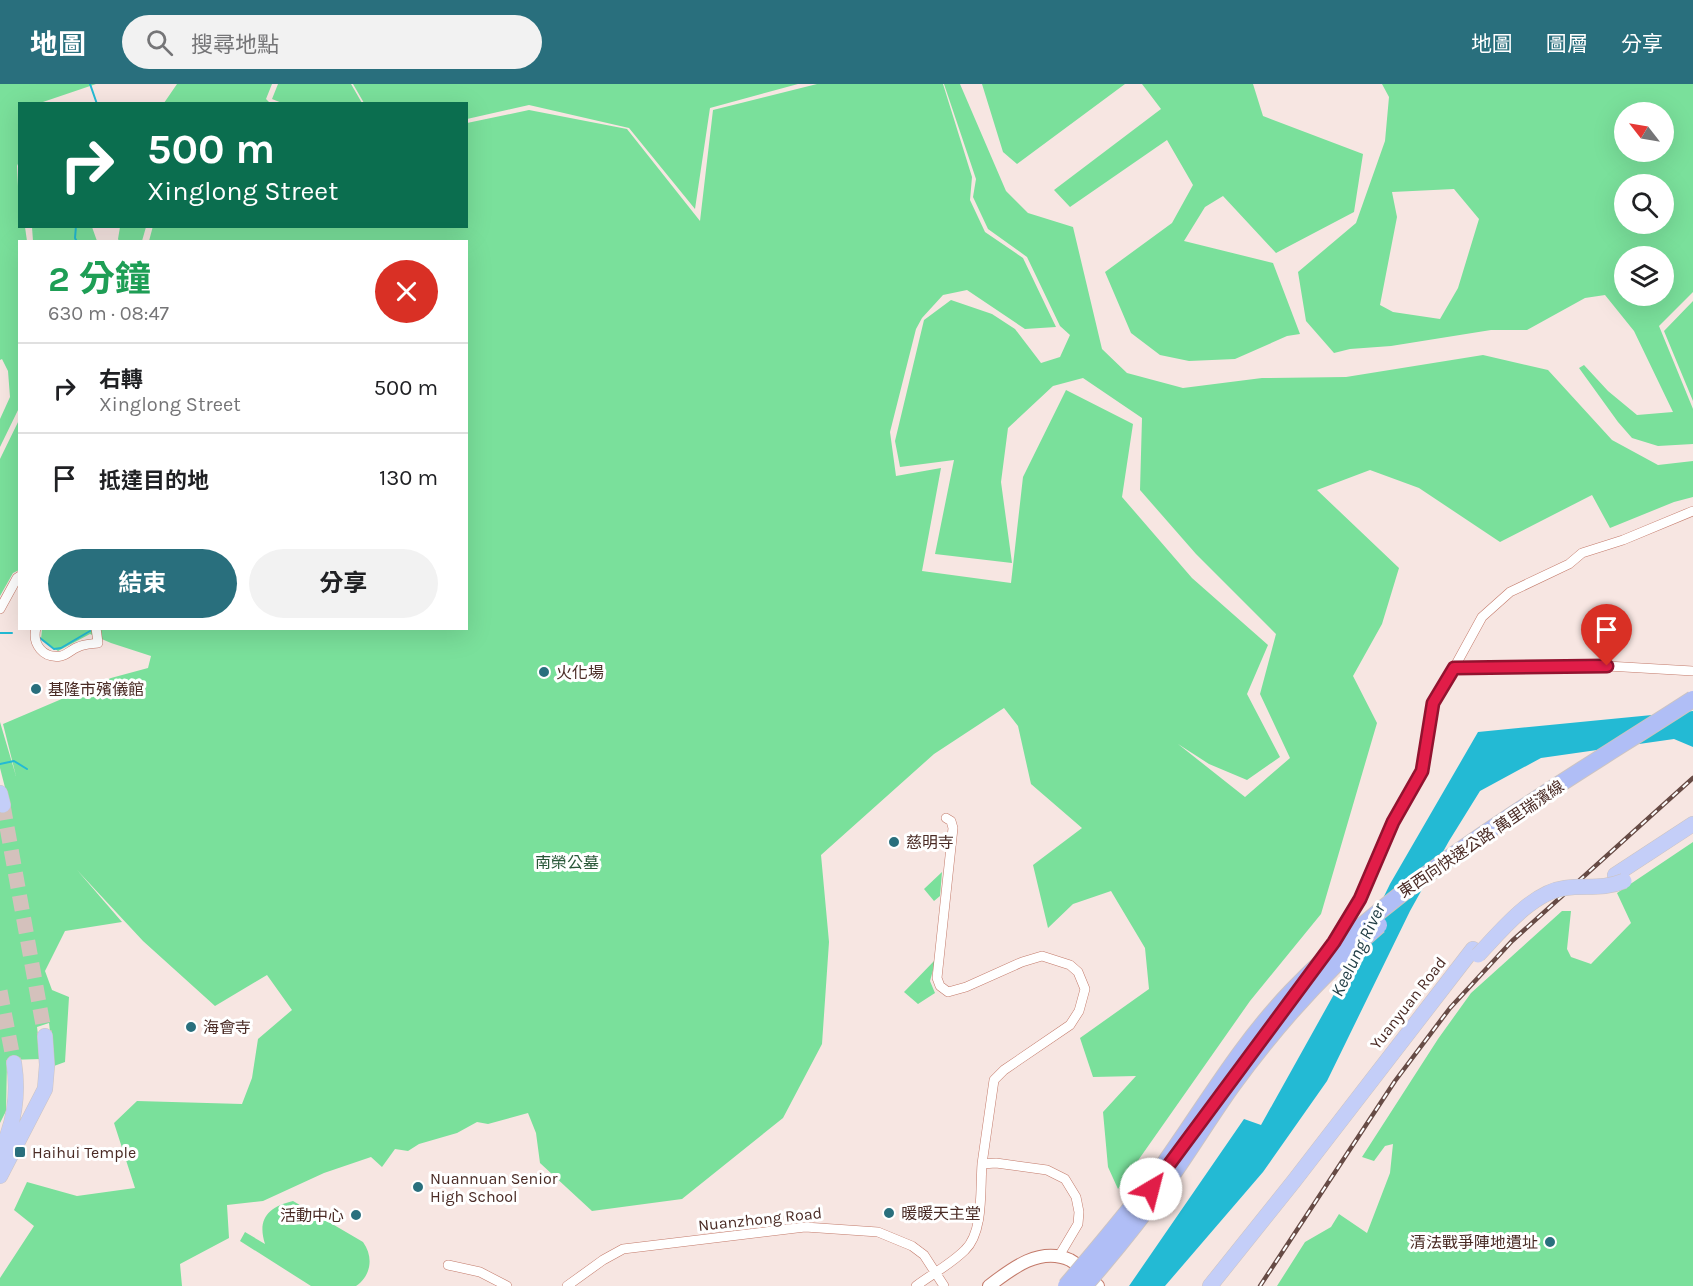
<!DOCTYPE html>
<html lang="zh-TW">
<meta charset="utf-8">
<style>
body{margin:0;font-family:Karla,"Noto Sans TC",sans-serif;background:#f2f2f2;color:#202124;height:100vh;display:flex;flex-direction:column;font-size:22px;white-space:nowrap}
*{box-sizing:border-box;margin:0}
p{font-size:20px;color:#757577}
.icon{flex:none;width:33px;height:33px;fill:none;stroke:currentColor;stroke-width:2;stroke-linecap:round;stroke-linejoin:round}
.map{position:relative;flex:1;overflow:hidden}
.drawer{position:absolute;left:18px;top:156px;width:450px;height:390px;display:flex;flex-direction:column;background:#fff;border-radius:0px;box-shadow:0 6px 24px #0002}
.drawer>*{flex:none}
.hud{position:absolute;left:18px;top:18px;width:450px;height:126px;border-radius:0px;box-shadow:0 6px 24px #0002;background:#0b6e4f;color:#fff;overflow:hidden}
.needle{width:39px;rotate:301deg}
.controls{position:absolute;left:1614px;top:18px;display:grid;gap:12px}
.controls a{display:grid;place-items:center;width:60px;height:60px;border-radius:50%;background:#fff;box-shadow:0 6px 24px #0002;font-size:30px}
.pin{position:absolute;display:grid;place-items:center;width:51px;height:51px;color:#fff;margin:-62px -26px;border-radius:50% 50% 50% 0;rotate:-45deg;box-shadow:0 0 6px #0007}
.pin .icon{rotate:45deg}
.me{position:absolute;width:66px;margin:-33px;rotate:37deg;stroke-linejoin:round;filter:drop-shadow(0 0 4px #0008)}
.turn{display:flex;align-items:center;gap:21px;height:126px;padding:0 30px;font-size:27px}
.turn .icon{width:78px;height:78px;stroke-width:2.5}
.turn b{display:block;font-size:42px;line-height:51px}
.round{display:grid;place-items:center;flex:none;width:63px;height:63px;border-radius:32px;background:#f2f2f2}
.overview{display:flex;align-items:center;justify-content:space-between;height:102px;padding:0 30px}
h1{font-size:36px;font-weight:700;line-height:45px;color:#1e9e55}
.cta{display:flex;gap:12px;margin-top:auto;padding:12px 30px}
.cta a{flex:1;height:69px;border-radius:36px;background:#296f7d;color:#fff;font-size:24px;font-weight:700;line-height:69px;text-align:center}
.cta a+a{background:#f2f2f2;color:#202124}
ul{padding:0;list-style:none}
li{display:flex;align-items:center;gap:18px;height:90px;padding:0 30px;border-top:2px solid #e0e0e0}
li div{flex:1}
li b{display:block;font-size:22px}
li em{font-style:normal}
header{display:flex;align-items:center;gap:36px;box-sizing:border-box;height:84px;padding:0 30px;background:#296f7d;color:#fff}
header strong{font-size:28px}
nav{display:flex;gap:33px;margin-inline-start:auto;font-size:21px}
.search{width:420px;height:54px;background:#f2f2f2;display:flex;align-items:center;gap:15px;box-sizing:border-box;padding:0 21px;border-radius:33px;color:#757577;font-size:22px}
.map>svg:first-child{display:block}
.green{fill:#7ae09b;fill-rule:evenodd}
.water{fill:#23bad4}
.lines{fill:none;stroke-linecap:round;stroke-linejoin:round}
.stream{stroke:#23bad4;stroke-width:2}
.primary-tunnel{stroke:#d4c1bc;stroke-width:15;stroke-dasharray:15 8;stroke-linecap:butt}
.minor-casing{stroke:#c37a6a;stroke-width:10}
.tertiary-casing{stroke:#c37a6a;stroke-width:14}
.primary-casing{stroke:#ccc4c2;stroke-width:16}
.minor{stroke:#fff;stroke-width:9}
.tertiary{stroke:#fff;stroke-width:12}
.primary{stroke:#c4cef8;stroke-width:15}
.rail-casing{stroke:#674b45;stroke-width:4.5}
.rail{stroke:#fff;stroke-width:2;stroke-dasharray:7;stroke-linecap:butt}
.primary-bridge-casing{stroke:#ccc4c2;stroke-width:16;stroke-linecap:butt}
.trunk-bridge-casing{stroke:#ccc4c2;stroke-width:18;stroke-linecap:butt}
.primary-bridge{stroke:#c4cef8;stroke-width:15}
.trunk-bridge{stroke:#b0bef6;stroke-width:16}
.route-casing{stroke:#92132f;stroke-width:15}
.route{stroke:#e11d48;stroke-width:10}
.poi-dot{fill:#296f7d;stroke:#fff;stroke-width:2}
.labels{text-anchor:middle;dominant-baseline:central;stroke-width:6;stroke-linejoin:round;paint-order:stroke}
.poi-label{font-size:16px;fill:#4a2b25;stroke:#fff;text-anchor:start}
.street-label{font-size:16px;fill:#4a2b25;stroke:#fff}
.park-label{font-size:16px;fill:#295738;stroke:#fff}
.water-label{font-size:18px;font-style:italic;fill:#244047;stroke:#fff}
</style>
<header>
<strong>地圖</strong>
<div class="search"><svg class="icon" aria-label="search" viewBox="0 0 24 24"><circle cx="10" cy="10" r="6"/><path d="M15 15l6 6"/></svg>搜尋地點</div>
<nav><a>地圖</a><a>圖層</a><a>分享</a></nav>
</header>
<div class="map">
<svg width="1693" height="1202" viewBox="0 0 1693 1202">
<rect width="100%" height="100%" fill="#f7e6e2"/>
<path class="green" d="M 0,0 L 96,0 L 40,19 L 20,20 L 20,75 L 17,82 L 20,142 L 25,143 L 27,157 L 20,158 L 19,324 L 0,363 L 0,335 L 10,313 L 8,287 L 2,275 L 0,276 Z
M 177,0 L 272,0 L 266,15 L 270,19 L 164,19 Z
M 278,0 L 351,0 L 362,19 L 282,19 L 272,15 Z
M 353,0 L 798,0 L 710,24 L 695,125 L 629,44 L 529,21 L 467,35 L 466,20 L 364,19 Z
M 817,0 L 943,0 L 972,93 L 970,116 L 985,148 L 1023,174 L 1056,243 L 1025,245 L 967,206 L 943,211 L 922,234 L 916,245 L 890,348 L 896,392 L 941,384 L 922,487 L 1011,499 L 1023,393 L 1066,306 L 1133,340 L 1122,413 L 1192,494 L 1268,561 L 1247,610 L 1280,673 L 1247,696 L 1209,680 L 1178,660 L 1245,713 L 1290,674 L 1260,610 L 1276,550 L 1196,470 L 1140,406 L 1142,334 L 1083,294 L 1053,302 L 1008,344 L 1001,398 L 1012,479 L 935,470 L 954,376 L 900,383 L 895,357 L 924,236 L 951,216 L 992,230 L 1015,245 L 1041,279 L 1060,273 L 1070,251 L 1060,242 L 1027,173 L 988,145 L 973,113 L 976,95 L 944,0 L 960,0 L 1006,107 L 1028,129 L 1073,143 L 1102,265 L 1127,289 L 1183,304 L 1262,294 L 1346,293 L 1483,271 L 1548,286 L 1612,356 L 1658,381 L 1693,377 L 1693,413 L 1674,418 L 1610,444 L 1592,411 L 1500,458 L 1419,404 L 1370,386 L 1317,406 L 1399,484 L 1382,540 L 1353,592 L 1377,639 L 1321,830 L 1250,917 L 1118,1105 L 1108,1083 L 1103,1028 L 1136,992 L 1093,993 L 1080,954 L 1149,905 L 1145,864 L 1111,807 L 1073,820 L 1048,844 L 1033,781 L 1082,744 L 1031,700 L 1018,642 L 1004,624 L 934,670 L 821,771 L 829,858 L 822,960 L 783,1034 L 682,1115 L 592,1127 L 540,1079 L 536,1049 L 528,1029 L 488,1040 L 477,1038 L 457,1049 L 419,1060 L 408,1067 L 395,1065 L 382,1083 L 371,1073 L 324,1089 L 263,1117 L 227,1121 L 229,1154 L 180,1180 L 182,1202 L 0,1202 L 0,1194 L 34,1142 L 14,1126 L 27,1098 L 77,1112 L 135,1104 L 114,1039 L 137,1017 L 242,1020 L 252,994 L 258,955 L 292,926 L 267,891 L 215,922 L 143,857 L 77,786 L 122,838 L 65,847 L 45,887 L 52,906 L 69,913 L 65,978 L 54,982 L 49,939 L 37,943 L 41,975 L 7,976 L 6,1027 L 0,1039 L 0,722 L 9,719 L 0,684 L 0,638 L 16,692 L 3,640 L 111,594 L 148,584 L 151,572 L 111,559 L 90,550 L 58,567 L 41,555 L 42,545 L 466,544 L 466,158 L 149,157 L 153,142 L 466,142 L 467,39 L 529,26 L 627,45 L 700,137 L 713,26 Z
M 982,0 L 1125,0 L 1017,80 L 1003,68 Z
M 1142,0 L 1253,0 L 1263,32 L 1363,70 L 1354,128 L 1276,169 L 1223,112 L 1205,123 L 1184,157 L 1273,179 L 1300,250 L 1287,252 L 1235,275 L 1189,277 L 1160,271 L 1131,249 L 1105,188 L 1172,139 L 1193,101 L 1167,56 L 1070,123 L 1054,106 L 1161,25 Z
M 1382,0 L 1693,0 L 1693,208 L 1659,242 L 1693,325 L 1693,360 L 1658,362 L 1632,354 L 1618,338 L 1579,284 L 1584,281 L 1608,307 L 1637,331 L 1673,328 L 1634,247 L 1605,211 L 1585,214 L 1527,246 L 1491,246 L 1391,262 L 1350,265 L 1334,269 L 1306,237 L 1298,188 L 1356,139 L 1385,57 L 1389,13 ZM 1624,28 L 1664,28 L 1664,68 L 1624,68 ZM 1624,100 L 1664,100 L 1664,140 L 1624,140 ZM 1454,105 L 1479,135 L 1458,204 L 1440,235 L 1393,228 L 1380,221 L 1397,133 L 1392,108 ZM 1624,172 L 1664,172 L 1664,212 L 1624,212 Z
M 32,143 L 92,143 L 97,157 L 33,157 Z
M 120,143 L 146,143 L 142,157 L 119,157 L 118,155 Z
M 1693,217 L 1693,317 L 1664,247 Z
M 19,336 L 19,486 L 13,489 L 0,512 L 0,375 Z
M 1693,758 L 1693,1202 L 1277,1202 L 1305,1158 L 1331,1143 L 1339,1130 L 1367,1149 L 1390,1089 L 1393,1060 L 1385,1062 L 1374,1077 L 1362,1073 L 1438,955 L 1471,909 L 1562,827 L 1571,827 L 1567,865 L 1571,873 L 1591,880 L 1631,839 L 1617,809 Z
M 942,788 L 940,812 L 934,817 L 924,805 Z
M 936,875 L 930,897 L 935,909 L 918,920 L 904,908 Z
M 293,1117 L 363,1158 C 374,1173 371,1192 356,1202 L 311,1202 L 240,1157 L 245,1148 L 265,1160 C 257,1135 268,1123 293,1117 Z"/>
<path class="water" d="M 1693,627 L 1693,663 L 1674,655 L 1541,674 L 1480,707 L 1449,757 L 1410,827 L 1327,997 L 1263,1088 L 1165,1202 L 1129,1202 L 1244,1035 L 1261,1041 L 1352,878 L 1390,800 L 1478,648 Z"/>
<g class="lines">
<path class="stream" d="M 90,0 L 97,20
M 76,142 L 75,154 L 77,158
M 0,549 L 12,549
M 40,554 L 54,565 L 61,564 L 90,547
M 0,680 L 14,677 L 27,685"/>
<path class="primary-tunnel" d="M 3,721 L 45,952
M 0,907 L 14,979"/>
<defs>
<path id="minor" d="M 0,525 L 17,494 L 20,492
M 36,544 C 32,560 43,575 61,572 C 67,571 72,565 78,563 C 84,560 91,560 98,559 L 96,544
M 1454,584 L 1482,533 L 1510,508 L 1569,480 L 1582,469 L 1623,456 L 1693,427
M 946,734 L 951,737 L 953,744 L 937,894 L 940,902 L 948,908 L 966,903 L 1022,878 L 1042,872 L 1070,881 L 1078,888 L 1085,905 L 1079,927 L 1070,941 L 1004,986 L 994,996 L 982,1080 L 996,1079 L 1047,1086 L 1065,1095 L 1076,1113 L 1079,1128 L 1078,1140 L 1059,1172
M 1331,862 L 1353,829 L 1367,802 L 1393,738 L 1422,687 L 1433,619 L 1454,584 L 1607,582 L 1693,587
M 448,1181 L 480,1188 L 507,1202
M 567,1202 L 603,1176 L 623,1165 L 805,1143 L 878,1148 L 912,1162 L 924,1171 L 944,1202
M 916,1202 C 932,1190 951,1180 965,1166 C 984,1148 980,1105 982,1080"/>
<path id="tertiary" d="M 989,1202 C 1011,1185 1040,1162 1070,1176 C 1081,1182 1090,1193 1098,1202"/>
<path id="primary" d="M 0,709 L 3,721
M 1615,791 L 1693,740
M 0,1070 C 14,1040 19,1012 14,979
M 0,1092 L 45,1005 L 47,981 L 45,952
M 1210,1202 L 1294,1097 L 1473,865"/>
</defs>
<use href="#minor" class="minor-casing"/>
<use href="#tertiary" class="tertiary-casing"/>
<use href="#primary" class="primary-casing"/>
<use href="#minor" class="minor"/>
<use href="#tertiary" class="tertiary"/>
<use href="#primary" class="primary"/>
<defs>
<path id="rail" d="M 1260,1202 L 1395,997 L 1450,924 L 1512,857 L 1693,694"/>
</defs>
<use href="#rail" class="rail-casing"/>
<use href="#rail" class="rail"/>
<defs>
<path id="primary-bridge" d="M 1478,871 C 1500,848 1532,808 1565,804 C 1587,801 1602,806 1624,797"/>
<path id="trunk-bridge" d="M 1066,1202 C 1098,1164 1131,1126 1160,1086 C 1203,1026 1240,961 1292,907 C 1407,788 1554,705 1693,615
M 1084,1202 C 1113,1169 1141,1134 1167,1098 C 1189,1067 1209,1034 1231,1003 C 1274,944 1323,888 1379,841"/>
</defs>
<use href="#primary-bridge" class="primary-bridge-casing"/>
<use href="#trunk-bridge" class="trunk-bridge-casing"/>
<use href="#primary-bridge" class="primary-bridge"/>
<use href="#trunk-bridge" class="trunk-bridge"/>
</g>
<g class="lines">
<defs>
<path id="route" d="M 1151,1105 L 1334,858 L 1360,815 L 1393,738 L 1422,687 L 1433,619 L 1454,584 L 1607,582"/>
</defs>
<use href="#route" class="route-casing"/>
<use href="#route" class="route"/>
</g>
<g class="poi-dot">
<circle cx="544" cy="588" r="6"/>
<circle cx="36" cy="605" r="6"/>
<circle cx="894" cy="758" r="6"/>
<circle cx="191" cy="943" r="6"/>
<rect x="14" y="1062" width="12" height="12" rx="3"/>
<circle cx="418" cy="1103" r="6"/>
<circle cx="889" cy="1129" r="6"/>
<circle cx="356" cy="1131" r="6"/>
<circle cx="1550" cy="1158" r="6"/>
</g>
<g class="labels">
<g class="poi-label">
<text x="556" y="588">火化場</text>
<text x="48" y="605">基隆市殯儀館</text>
<text x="906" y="758">慈明寺</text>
<text x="203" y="943">海會寺</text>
<text x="32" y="1068">Haihui Temple</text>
<text x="430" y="1094">Nuannuan Senior<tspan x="430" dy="18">High School</tspan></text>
<text x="901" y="1129">暖暖天主堂</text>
<text x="344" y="1131" text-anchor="end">活動中心</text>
<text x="1538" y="1158" text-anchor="end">清法戰爭陣地遺址</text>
</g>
<g class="street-label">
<text transform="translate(1481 755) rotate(-34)">東西向快速公路 萬里瑞濱線</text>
<text transform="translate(1408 919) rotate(-52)">Yuanyuan Road</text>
<text transform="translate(760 1135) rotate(-6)">Nuanzhong Road</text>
</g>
<g class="park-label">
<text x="567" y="778">南榮公墓</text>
</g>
<g class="water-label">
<text transform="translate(1358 866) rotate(-64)">Keelung River</text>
</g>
</g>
</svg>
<div class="controls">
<a><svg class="needle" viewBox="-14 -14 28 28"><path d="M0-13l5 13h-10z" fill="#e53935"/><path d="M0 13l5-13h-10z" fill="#757577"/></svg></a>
<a><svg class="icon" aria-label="search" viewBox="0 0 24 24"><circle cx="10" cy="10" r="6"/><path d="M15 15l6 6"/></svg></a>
<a><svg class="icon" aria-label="layers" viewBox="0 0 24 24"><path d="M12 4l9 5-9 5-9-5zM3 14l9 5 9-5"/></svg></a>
</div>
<div class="pin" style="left:1607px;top:582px;background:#d93025"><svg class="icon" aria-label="arrive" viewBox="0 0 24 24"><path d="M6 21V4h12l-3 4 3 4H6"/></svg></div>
<svg class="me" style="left:1151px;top:1105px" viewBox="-20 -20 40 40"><circle r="19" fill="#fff"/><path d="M0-13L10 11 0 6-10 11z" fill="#e11d48"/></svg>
<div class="hud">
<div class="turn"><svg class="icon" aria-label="right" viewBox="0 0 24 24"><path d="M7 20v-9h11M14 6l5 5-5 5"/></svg><div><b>500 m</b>Xinglong Street</div></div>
</div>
<section class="drawer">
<div class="overview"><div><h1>2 分鐘</h1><p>630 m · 08:47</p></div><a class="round" style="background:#d93025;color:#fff"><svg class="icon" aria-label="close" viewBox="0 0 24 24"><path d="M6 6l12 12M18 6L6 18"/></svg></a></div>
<ul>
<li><svg class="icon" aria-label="right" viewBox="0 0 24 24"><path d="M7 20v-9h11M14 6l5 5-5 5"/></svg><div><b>右轉</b><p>Xinglong Street</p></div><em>500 m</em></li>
<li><svg class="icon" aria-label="arrive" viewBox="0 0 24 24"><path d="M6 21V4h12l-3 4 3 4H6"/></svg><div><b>抵達目的地</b></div><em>130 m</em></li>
</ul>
<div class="cta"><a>結束</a><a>分享</a></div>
</section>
</div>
